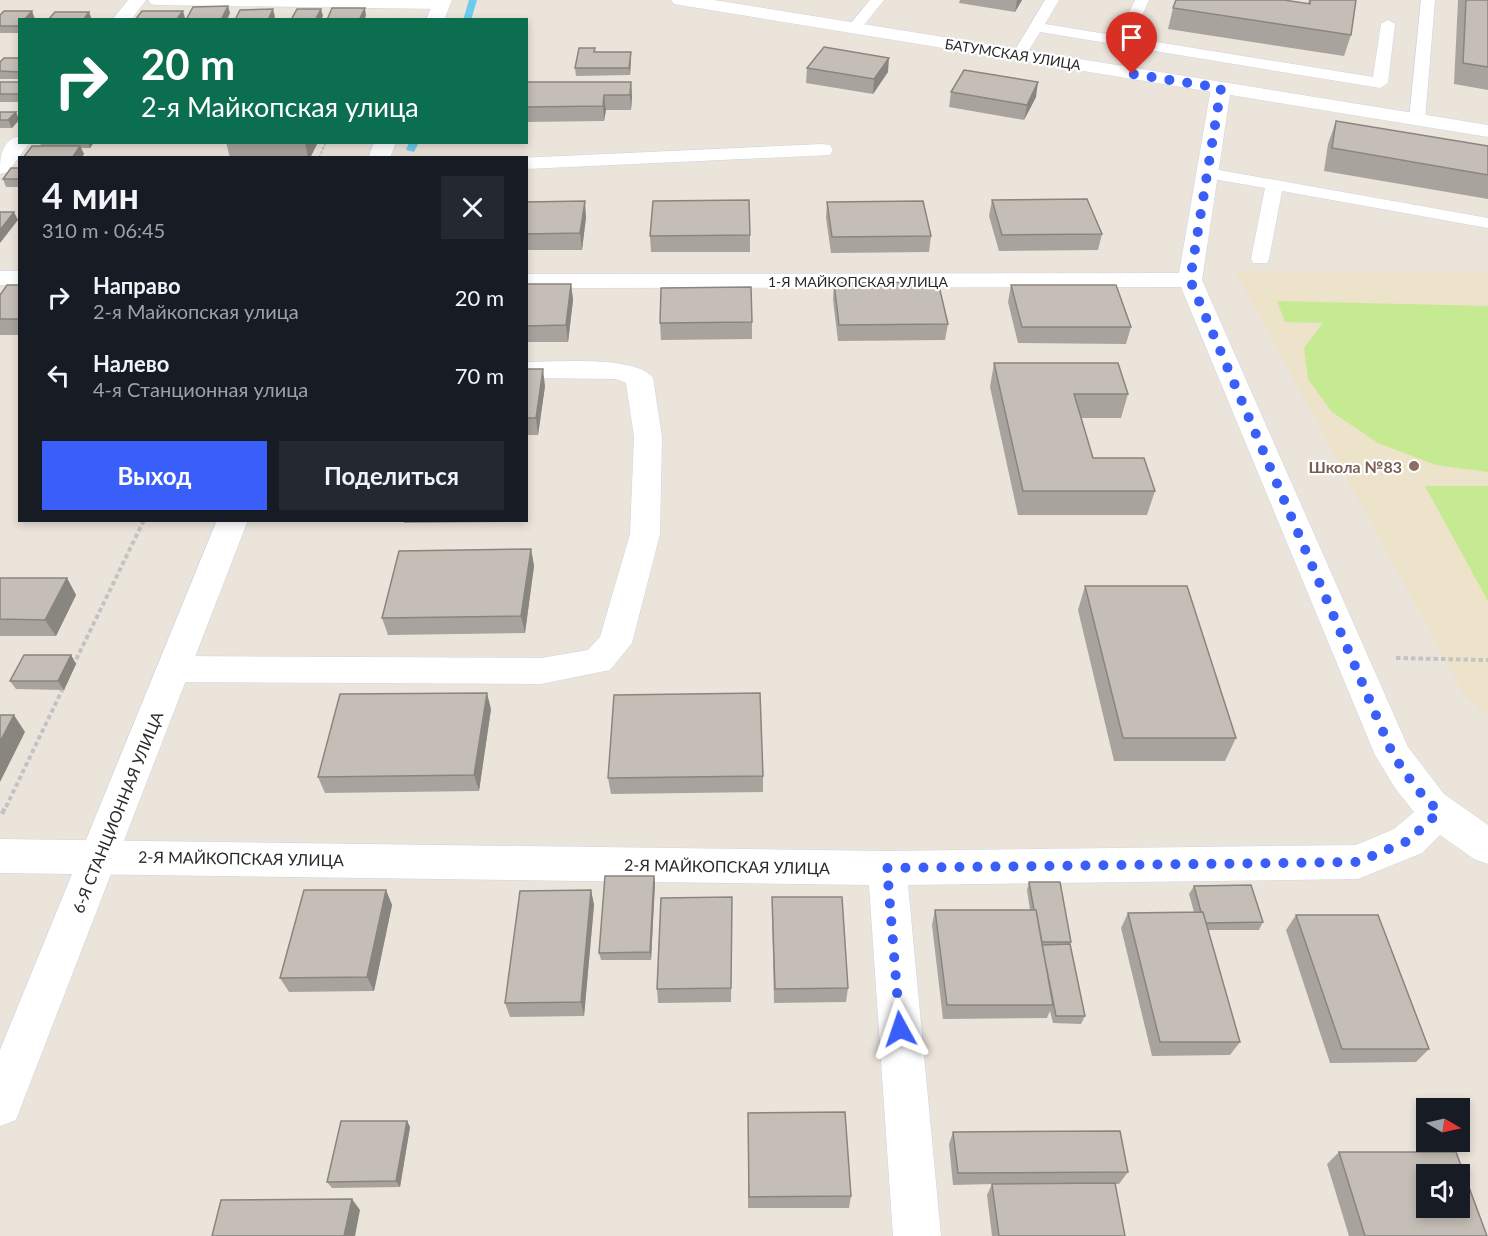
<!DOCTYPE html>
<html lang="ru">
<meta charset="utf-8">
<style>
body{margin:0;font-family:Lato,sans-serif;background:#242831;color:#f1f3f6;height:100vh;display:flex;flex-direction:column;font-size:22px;white-space:nowrap}
*{box-sizing:border-box;margin:0}
p{font-size:20px;color:#9ea1a6}
.icon{flex:none;width:33px;height:33px;fill:none;stroke:currentColor;stroke-width:2;stroke-linecap:round;stroke-linejoin:round}
.map{position:relative;flex:1;overflow:hidden}
.side{position:absolute;left:18px;top:156px;width:510px;height:366px;display:flex;flex-direction:column;background:#171b24;border-radius:0px;box-shadow:0 3px 9px #0003}
.side>*{flex:none}
.guide{position:absolute;left:18px;top:18px;width:510px;height:126px;border-radius:0px;box-shadow:0 3px 9px #0003;background:#0b6e4f;color:#fff;overflow:hidden}
.needle{width:39px;rotate:99deg}
.buttons{position:absolute;left:1416px;top:1098px;display:grid;gap:12px}
.buttons a{display:grid;place-items:center;width:54px;height:54px;border-radius:0px;background:#171b24;box-shadow:0 3px 9px #0003;font-size:30px}
.pin{position:absolute;display:grid;place-items:center;width:51px;height:51px;color:#fff;margin:-62px -26px;border-radius:50% 50% 50% 0;rotate:-45deg;box-shadow:0 0 6px #0007}
.pin .icon{rotate:45deg}
.me{position:absolute;width:66px;margin:-33px;rotate:355deg;stroke-linejoin:round;filter:drop-shadow(0 0 4px #0008)}
.turn{display:flex;align-items:center;gap:21px;height:126px;padding:0 24px;font-size:27px}
.turn .icon{width:78px;height:78px;stroke-width:2.5}
.turn b{display:block;font-size:42px;line-height:51px}
.round{display:grid;place-items:center;flex:none;width:63px;height:63px;border-radius:0px;background:#242831}
.headline{display:flex;align-items:center;justify-content:space-between;height:102px;padding:0 24px}
h1{font-size:36px;font-weight:700;line-height:45px}
.primary-button{display:flex;gap:12px;margin-top:auto;padding:12px 24px}
.primary-button a{flex:1;height:69px;border-radius:0px;background:#3a5ef9;color:#fff;font-size:24px;font-weight:700;line-height:69px;text-align:center}
.primary-button a+a{background:#242831;color:#f1f3f6}
ul{padding:0;list-style:none}
li{display:flex;align-items:center;gap:18px;height:78px;padding:0 24px}
li div{flex:1}
li b{display:block;font-size:22px}
li em{font-style:normal}
.map>svg:first-child{display:block}
.education{fill:#ede2ca}
.pitch{fill:#c5ea92}
.lines{fill:none;stroke-linecap:round;stroke-linejoin:round}
.stream{fill:#6dccee;fill-rule:evenodd}
.lane-casing{stroke:#d0d3e2;stroke-width:1}
.street-casing{stroke:#d0d3e2;stroke-width:1}
.secondary-casing{stroke:#d0d3e2;stroke-width:1}
.path-far2{stroke:#c3c3c3;stroke-width:2;stroke-dasharray:3 1.5;stroke-linecap:butt}
.path-far1{stroke:#c3c3c3;stroke-width:4;stroke-dasharray:4.5 3;stroke-linecap:butt}
.path{stroke:#c3c3c3;stroke-width:4.5;stroke-dasharray:6 4;stroke-linecap:butt}
.lane{fill:#fff;fill-rule:evenodd}
.street{fill:#fff;fill-rule:evenodd}
.secondary{fill:#fff;fill-rule:evenodd}
.wall{fill:#a9a39d}
.shaded-wall{fill:#89857f}
.building{fill:#c4beb6;stroke:#89857f;stroke-width:1.5;fill-rule:evenodd}
.route{stroke:#3a5ef9;stroke-width:10;stroke-dasharray:0 18}
.education-dot{fill:#8d6e63;stroke:#fff;stroke-width:2}
.labels{text-anchor:middle;dominant-baseline:central;stroke-width:4.5;stroke-linejoin:round;paint-order:stroke}
.far-street-label{font-size:14px;fill:#292929;stroke:#fff}
.education-label{font-size:16px;font-weight:bold;fill:#785e54;stroke:#fff;text-anchor:end}
.street-label{font-size:16px;fill:#292929;stroke:#fff}
</style>
<div class="map">
<svg width="1488" height="1236" viewBox="0 0 1488 1236">
<rect width="100%" height="100%" fill="#ebe4db"/>
<path class="education" d="M 1235,271 L 1488,273 L 1488,717 L 1463,693 Z"/>
<path class="pitch" d="M 1277,301 L 1488,306 L 1488,472 L 1436,465 L 1378,443 L 1332,412 L 1308,379 L 1304,348 L 1323,323 L 1285,322 Z
M 1425,486 L 1488,486 L 1488,601 Z"/>
<g class="lines">
<path class="stream" d="M 469,0 L 477,0 L 471,20 L 463,20 Z
M 409,142 L 419,142 L 414,152 L 406,150 Z"/>
<defs>
<path id="lane" d="M 870,0 L 884,0 L 859,31 L 849,31 L 847,28 Z
M 1045,0 L 1059,0 L 1045,24 L 1118,36 L 1135,0 L 1149,0 L 1132,38 L 1373,77 L 1381,24 L 1388,20 L 1395,24 L 1388,83 L 1380,88 L 1040,32 L 1024,58 L 1014,58 L 1012,55 Z
M 1421,0 L 1435,0 L 1425,120 L 1417,125 L 1409,120 Z
M 1208,168 L 1488,218 L 1488,228 L 1282,191 L 1269,259 L 1267,263 L 1253,263 L 1251,259 L 1265,188 L 1202,177 L 1199,173 L 1202,169 Z"/>
<path id="street" d="M 128,0 L 146,0 L 131,20 L 112,20 Z
M 148,0 L 447,0 L 450,4 L 447,8 L 441,9 L 157,5 L 151,4 Z
M 1221,82 L 1228,84 L 1231,88 L 1202,280 L 1408,747 L 1444,794 L 1488,825 L 1488,864 L 1474,859 L 1440,835 L 1422,853 L 1358,879 L 908,885 L 941,1236 L 893,1236 L 869,885 L 0,873 L 0,839 L 887,851 L 1356,845 L 1394,829 L 1414,812 L 1395,788 L 1375,755 L 1181,287 L 526,288 L 526,274 L 1179,273 L 1211,88 L 1214,84 Z
M 20,136 L 20,142 L 30,142 L 8,172 L 0,174 C 0,157 1,140 20,136 Z
M 822,144 L 830,145 L 833,150 L 830,155 L 526,169 L 526,158 L 518,158 Z
M 0,271 L 20,271 L 20,285 L 0,285 Z
M 526,362 C 554,362 637,355 653,378 L 662,437 L 660,534 L 632,643 L 610,670 L 541,684 L 174,682 L 162,678 L 157,669 L 162,660 L 174,656 L 541,658 L 588,650 L 600,637 L 630,534 L 634,437 L 626,383 L 616,379 L 526,378 Z"/>
<path id="secondary" d="M 434,0 L 452,0 L 444,20 L 426,20 Z
M 671,0 L 714,0 L 1488,125 L 1488,137 L 680,5 L 674,4 Z
M 374,142 L 396,142 L 390,158 L 368,158 Z
M 217,520 L 248,520 L 22,1104 L 16,1120 L 0,1126 L 0,1050 Z"/>
</defs>
<use href="#lane" class="lane-casing"/>
<use href="#street" class="street-casing"/>
<use href="#secondary" class="secondary-casing"/>
<path class="path-far2" d="M 319,158 L 326,142"/>
<path class="path-far1" d="M 1396,658 L 1488,660
M 73,666 L 144,520
M 6,807 L 64,686"/>
<path class="path" d="M 2,814 L 6,805"/>
<use href="#lane" class="lane"/>
<use href="#street" class="street"/>
<use href="#secondary" class="secondary"/>
</g>
<path class="wall" d="M 960,0 L 1022,0 L 1015,12 L 959,3 Z
M 1309,0 L 1356,0 L 1351,35 L 1344,56 L 1168,29 L 1173,8 L 1308,3 Z
M 1458,0 L 1488,0 L 1488,90 L 1454,84 Z
M 0,15 L 35,19 L 20,20 L 20,33 L 0,33 Z
M 595,48 L 595,52 L 631,59 L 630,75 L 576,76 L 575,68 Z
M 20,58 L 20,79 L 0,79 L 0,62 Z
M 807,68 L 888,72 L 873,94 L 806,83 Z
M 0,82 L 20,82 L 20,102 L 0,102 Z
M 631,82 L 632,97 L 631,110 L 606,110 L 604,121 L 526,122 L 526,87 Z
M 951,92 L 1036,97 L 1024,120 L 949,107 Z
M 0,112 L 16,112 L 19,120 L 12,128 L 0,128 Z
M 1336,121 L 1488,146 L 1488,199 L 1324,171 L 1328,144 Z
M 40,142 L 94,142 L 90,148 L 81,148 L 84,154 L 81,158 L 23,158 L 41,146 Z
M 226,142 L 318,142 L 310,158 L 230,158 Z
M 20,168 L 20,187 L 6,187 L 3,179 Z
M 992,200 L 1102,234 L 1098,250 L 999,251 L 989,216 Z
M 526,202 L 586,217 L 582,250 L 526,250 Z
M 827,202 L 931,236 L 929,252 L 831,253 L 826,218 Z
M 750,235 L 750,252 L 651,252 L 650,236 Z
M 834,283 L 948,324 L 945,340 L 838,341 L 833,300 Z
M 526,284 L 571,284 L 573,300 L 568,342 L 526,342 Z
M 20,285 L 20,335 L 0,335 L 0,295 Z
M 1011,285 L 1131,327 L 1126,344 L 1018,343 L 1008,302 Z
M 752,322 L 752,339 L 661,340 L 660,323 Z
M 994,363 L 1128,394 L 1121,418 L 1081,418 L 1093,458 L 1155,491 L 1147,515 L 1018,515 L 990,387 Z
M 526,369 L 545,386 L 538,435 L 526,435 Z
M 403,520 L 517,520 L 517,522 L 404,523 Z
M 531,549 L 534,566 L 525,633 L 388,635 L 382,618 Z
M 0,578 L 67,578 L 76,595 L 56,636 L 0,636 Z
M 1085,586 L 1236,738 L 1225,761 L 1114,761 L 1078,610 Z
M 71,655 L 76,664 L 64,690 L 16,689 L 10,681 Z
M 491,709 L 479,791 L 325,793 L 318,777 Z
M 763,776 L 763,792 L 611,794 L 608,778 Z
M 654,876 L 655,883 L 651,960 L 601,960 L 599,953 Z
M 1029,882 L 1071,942 L 1070,944 L 1085,1016 L 1081,1024 L 1053,1023 L 1050,1011 L 1047,1018 L 943,1019 L 932,925 L 935,910 L 1030,910 L 1027,890 Z
M 1194,886 L 1263,922 L 1259,930 L 1208,930 L 1240,1042 L 1230,1055 L 1152,1056 L 1121,928 L 1128,913 L 1194,912 L 1189,894 Z
M 386,890 L 392,905 L 374,991 L 289,992 L 280,978 Z
M 591,890 L 594,905 L 584,1016 L 510,1017 L 505,1003 Z
M 732,897 L 731,1002 L 658,1003 L 657,989 Z
M 772,897 L 848,988 L 846,1002 L 774,1003 L 772,912 Z
M 1296,915 L 1429,1049 L 1416,1062 L 1330,1063 L 1286,930 Z
M 748,1113 L 851,1196 L 849,1208 L 748,1208 Z
M 407,1121 L 410,1127 L 400,1187 L 332,1188 L 327,1182 Z
M 953,1132 L 1128,1172 L 1119,1184 L 1115,1184 L 1125,1236 L 992,1236 L 987,1195 L 992,1184 L 953,1185 L 949,1144 Z
M 1339,1152 L 1487,1236 L 1349,1236 L 1327,1164 Z"/>
<path class="shaded-wall" d="M 1017,0 L 1022,0 L 1015,12 Z
M 228,6 L 230,13 L 227,20 L 221,20 Z
M 365,8 L 366,16 L 364,20 L 359,20 Z
M 273,9 L 275,17 L 273,20 L 268,20 Z
M 321,9 L 323,16 L 321,20 L 315,20 Z
M 32,11 L 35,19 L 34,20 L 24,20 Z
M 183,11 L 185,18 L 184,20 L 176,20 Z
M 89,12 L 92,20 L 83,20 Z
M 631,52 L 631,59 L 630,75 L 629,68 Z
M 889,58 L 888,72 L 873,94 L 874,79 Z
M 631,82 L 632,97 L 631,110 L 630,95 Z
M 1038,82 L 1036,97 L 1024,120 L 1027,105 Z
M 604,95 L 606,110 L 604,121 L 603,106 Z
M 16,112 L 19,120 L 12,128 L 8,120 Z
M 88,142 L 94,142 L 90,148 Z
M 305,142 L 318,142 L 310,158 L 308,158 Z
M 80,146 L 84,154 L 81,158 L 72,158 Z
M 585,201 L 586,217 L 582,250 L 580,233 Z
M 14,212 L 18,220 L 0,243 L 0,230 Z
M 571,284 L 573,300 L 568,342 L 566,325 Z
M 543,369 L 545,386 L 538,435 L 536,418 Z
M 531,549 L 534,566 L 525,633 L 521,616 Z
M 67,578 L 76,595 L 56,636 L 45,620 Z
M 71,655 L 76,664 L 64,690 L 58,681 Z
M 487,693 L 491,709 L 479,791 L 474,775 Z
M 14,715 L 25,732 L 0,782 L 0,742 Z
M 654,876 L 655,883 L 651,960 L 650,952 Z
M 386,890 L 392,905 L 374,991 L 367,977 Z
M 591,890 L 594,905 L 584,1016 L 581,1002 Z
M 407,1121 L 410,1127 L 400,1187 L 396,1181 Z
M 352,1199 L 360,1210 L 355,1236 L 344,1236 Z"/>
<path class="building" d="M 1176,0 L 1284,0 L 1310,4 L 1310,0 L 1356,0 L 1351,35 L 1173,8 Z
M 1466,0 L 1488,0 L 1488,67 L 1463,63 Z
M 228,6 L 221,20 L 186,20 L 193,7 Z
M 332,8 L 365,8 L 359,20 L 327,20 Z
M 273,9 L 268,20 L 235,20 L 240,10 Z
M 297,9 L 321,9 L 315,20 L 291,20 Z
M 4,11 L 32,11 L 24,20 L 20,20 L 20,24 L 18,26 L 0,26 L 0,15 Z
M 142,11 L 183,11 L 176,20 L 135,20 Z
M 55,12 L 89,12 L 83,20 L 48,20 Z
M 824,47 L 889,58 L 874,79 L 807,68 Z
M 579,48 L 595,48 L 594,52 L 631,52 L 629,68 L 575,68 Z
M 4,58 L 20,58 L 20,72 L 0,71 L 0,62 Z
M 964,70 L 1038,82 L 1027,105 L 951,92 Z
M 0,82 L 20,82 L 20,94 L 0,94 Z
M 527,82 L 631,82 L 630,95 L 604,95 L 603,106 L 526,107 Z
M 0,112 L 16,112 L 8,120 L 0,120 Z
M 1336,121 L 1488,146 L 1488,175 L 1332,148 Z
M 257,142 L 305,142 L 304,143 Z
M 32,146 L 80,146 L 72,158 L 23,158 Z
M 11,168 L 20,168 L 20,179 L 3,179 Z
M 1087,199 L 1102,234 L 1002,235 L 992,200 Z
M 749,200 L 750,235 L 650,236 L 653,201 Z
M 585,201 L 580,233 L 526,234 L 526,202 Z
M 923,201 L 931,236 L 832,237 L 827,202 Z
M 0,212 L 14,212 L 0,230 Z
M 938,282 L 948,324 L 839,325 L 834,283 Z
M 526,284 L 571,284 L 566,325 L 526,326 Z
M 7,285 L 20,285 L 20,319 L 0,319 L 0,295 Z
M 1011,285 L 1116,285 L 1131,327 L 1022,327 Z
M 751,287 L 752,322 L 660,323 L 661,288 Z
M 994,363 L 1118,363 L 1128,394 L 1074,394 L 1093,458 L 1144,458 L 1155,491 L 1023,491 Z
M 526,369 L 543,369 L 536,418 L 526,418 Z
M 531,549 L 521,616 L 382,618 L 399,551 Z
M 0,578 L 67,578 L 45,620 L 0,619 Z
M 1085,586 L 1187,586 L 1236,738 L 1123,738 Z
M 24,655 L 71,655 L 58,681 L 10,681 Z
M 487,693 L 474,775 L 318,777 L 340,694 Z
M 760,693 L 763,776 L 608,778 L 614,695 Z
M 0,715 L 14,715 L 0,742 Z
M 605,876 L 654,876 L 650,952 L 599,953 Z
M 1029,882 L 1060,882 L 1071,942 L 1042,942 L 1036,910 L 1034,910 Z
M 1251,885 L 1263,922 L 1206,923 L 1203,912 L 1201,912 L 1194,886 Z
M 304,890 L 386,890 L 367,977 L 280,978 Z
M 591,890 L 581,1002 L 505,1003 L 520,891 Z
M 732,897 L 731,988 L 657,989 L 661,898 Z
M 772,897 L 842,897 L 848,988 L 775,989 Z
M 935,910 L 1036,910 L 1053,1005 L 947,1005 Z
M 1203,912 L 1240,1042 L 1160,1042 L 1128,913 Z
M 1296,915 L 1378,915 L 1429,1049 L 1342,1049 Z
M 1070,944 L 1085,1016 L 1056,1016 L 1042,945 Z
M 845,1112 L 851,1196 L 749,1197 L 748,1113 Z
M 341,1121 L 407,1121 L 396,1181 L 327,1182 Z
M 1120,1131 L 1128,1172 L 958,1173 L 953,1132 Z
M 1339,1152 L 1456,1152 L 1487,1236 L 1365,1236 ZM 1426,1174 L 1460,1174 L 1460,1208 L 1426,1208 Z
M 1115,1183 L 1125,1236 L 999,1236 L 992,1184 Z
M 352,1199 L 344,1236 L 212,1236 L 221,1200 Z"/>
<g class="lines">
<path class="route" d="M 900,1029 L 887,868 L 1358,862 L 1408,841 L 1439,812 L 1416,788 L 1393,755 L 1190,280 L 1221,88 L 1132,74"/>
</g>
<circle class="education-dot" cx="1414" cy="466" r="6"/>
<g class="labels">
<g class="far-street-label">
<text transform="translate(1013 54) rotate(9)">БАТУМСКАЯ УЛИЦА</text>
<text x="858" y="281">1-Я МАЙКОПСКАЯ УЛИЦА</text>
</g>
<g class="education-label">
<text x="1402" y="466">Школа №83</text>
</g>
<g class="street-label">
<text transform="translate(117 812) rotate(-68)">6-Я СТАНЦИОННАЯ УЛИЦА</text>
<text transform="translate(241 858) rotate(1)">2-Я МАЙКОПСКАЯ УЛИЦА</text>
<text transform="translate(727 866) rotate(1)">2-Я МАЙКОПСКАЯ УЛИЦА</text>
</g>
</g>
</svg>
<div class="buttons">
<a><svg class="needle" viewBox="-14 -14 28 28"><path d="M0-13l5 13h-10z" fill="#e53935"/><path d="M0 13l5-13h-10z" fill="#9ea1a6"/></svg></a>
<a><svg class="icon" aria-label="sound" viewBox="0 0 24 24"><path d="M4 9h4l5-4v14l-5-4H4zM17 9q2 3 0 6"/></svg></a>
</div>
<div class="pin" style="left:1132px;top:74px;background:#d93025"><svg class="icon" aria-label="arrive" viewBox="0 0 24 24"><path d="M6 21V4h12l-3 4 3 4H6"/></svg></div>
<svg class="me" style="left:900px;top:1029px" viewBox="-20 -20 40 40"><path d="M0-17L14 15 0 8-14 15z" fill="#3a5ef9" stroke="#fff" stroke-width="4"/></svg>
<div class="guide">
<div class="turn"><svg class="icon" aria-label="right" viewBox="0 0 24 24"><path d="M7 20v-9h11M14 6l5 5-5 5"/></svg><div><b>20 m</b>2-я Майкопская улица</div></div>
</div>
<section class="side">
<div class="headline"><div><h1>4 мин</h1><p>310 m · 06:45</p></div><a class="round"><svg class="icon" aria-label="close" viewBox="0 0 24 24"><path d="M6 6l12 12M18 6L6 18"/></svg></a></div>
<ul>
<li><svg class="icon" aria-label="right" viewBox="0 0 24 24"><path d="M7 20v-9h11M14 6l5 5-5 5"/></svg><div><b>Направо</b><p>2-я Майкопская улица</p></div><em>20 m</em></li>
<li><svg class="icon" aria-label="left" viewBox="0 0 24 24"><path d="M17 20v-9H6M10 6l-5 5 5 5"/></svg><div><b>Налево</b><p>4-я Станционная улица</p></div><em>70 m</em></li>
</ul>
<div class="primary-button"><a>Выход</a><a>Поделиться</a></div>
</section>
</div>
